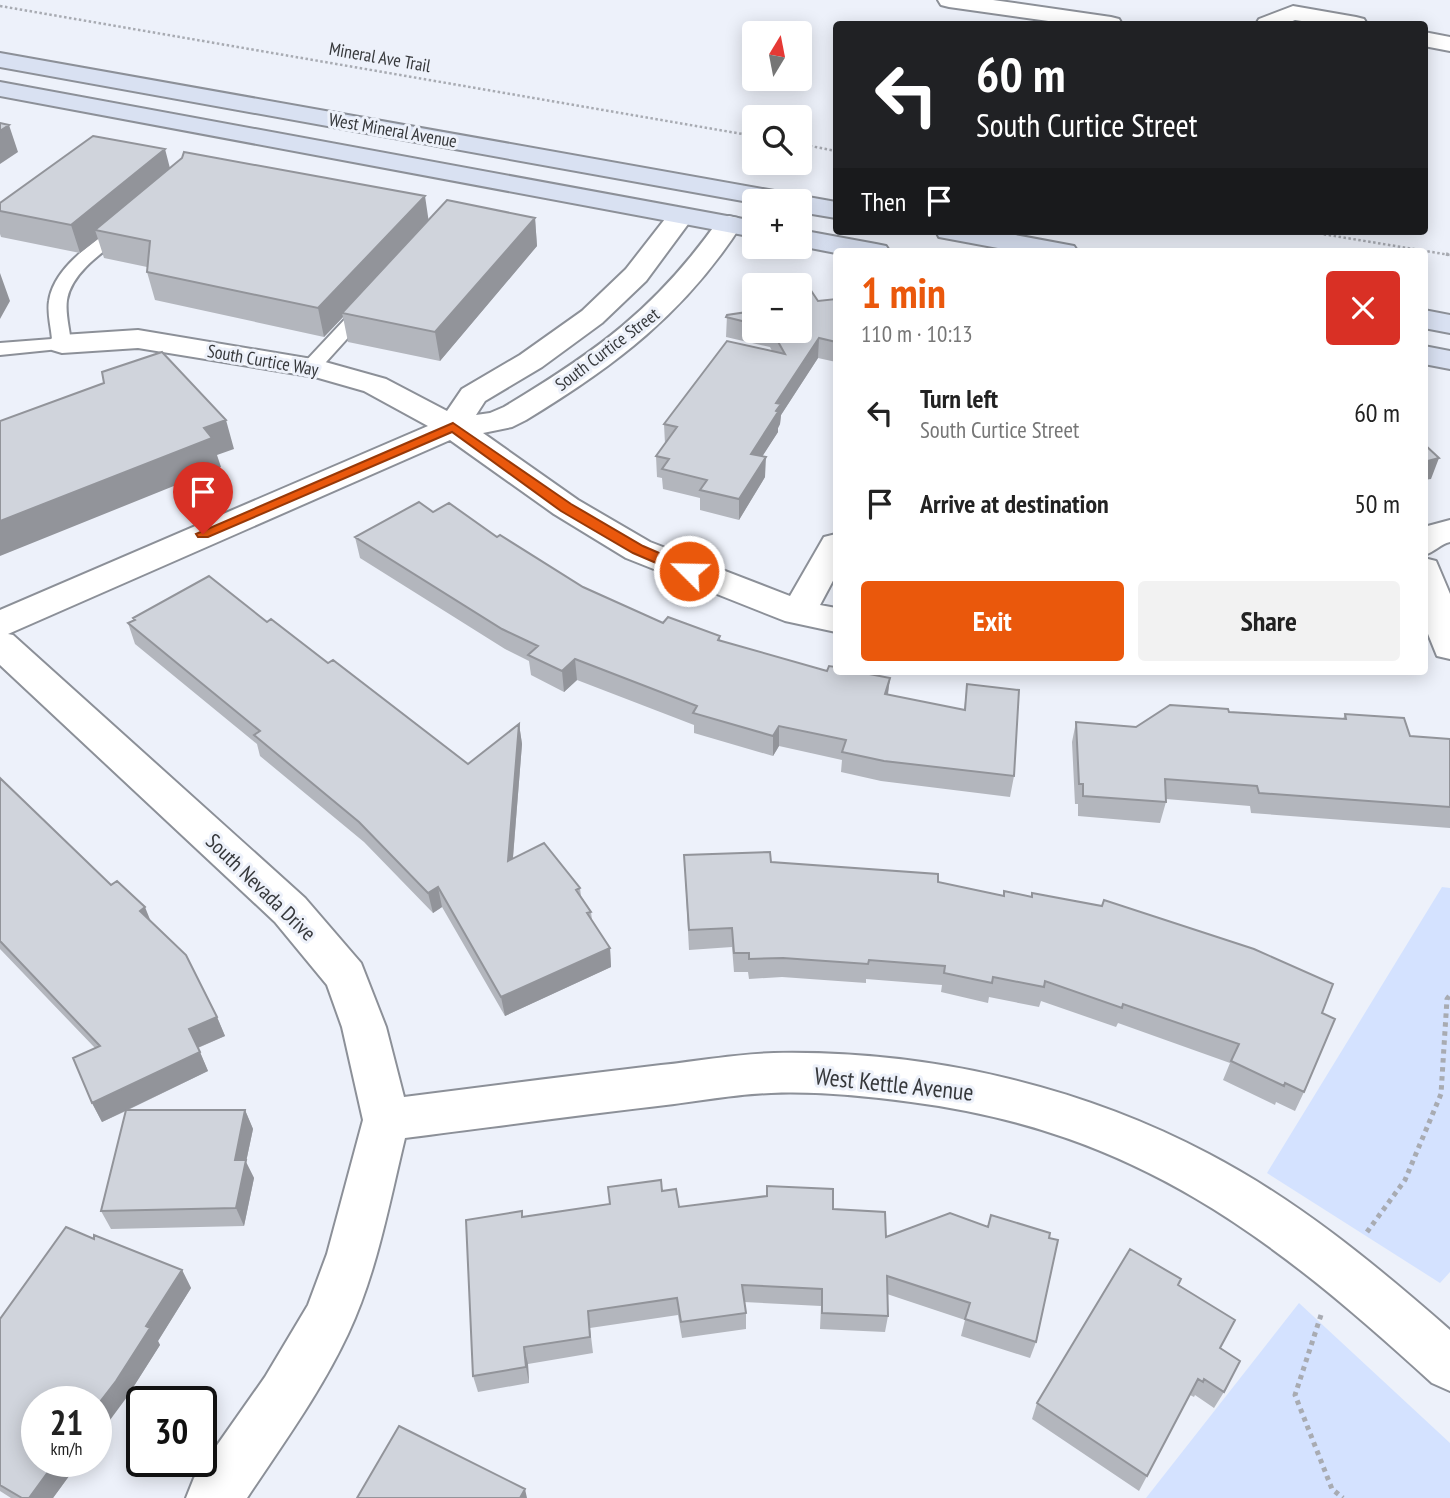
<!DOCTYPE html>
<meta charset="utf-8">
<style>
body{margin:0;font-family:"PT Sans Narrow",sans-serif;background:#f2f2f2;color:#222;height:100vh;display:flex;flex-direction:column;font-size:26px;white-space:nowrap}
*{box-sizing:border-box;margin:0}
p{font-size:23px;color:#767676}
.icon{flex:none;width:38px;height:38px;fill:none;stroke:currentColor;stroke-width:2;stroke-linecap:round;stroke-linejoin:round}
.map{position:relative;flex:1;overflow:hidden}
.drawer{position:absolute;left:833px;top:248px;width:595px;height:427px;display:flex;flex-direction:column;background:#fff;border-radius:7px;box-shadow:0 4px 18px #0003}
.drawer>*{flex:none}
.banner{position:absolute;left:833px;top:21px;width:595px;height:214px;border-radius:7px;box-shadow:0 4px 18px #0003;background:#202124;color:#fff;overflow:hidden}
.needle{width:46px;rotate:10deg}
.controls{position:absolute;left:742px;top:21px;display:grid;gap:14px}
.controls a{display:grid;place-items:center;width:70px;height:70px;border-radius:7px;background:#fff;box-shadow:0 4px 18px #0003;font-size:35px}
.speed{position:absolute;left:21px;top:1386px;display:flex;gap:14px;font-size:35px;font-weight:700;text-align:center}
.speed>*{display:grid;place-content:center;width:91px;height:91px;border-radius:50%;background:#fff;box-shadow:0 4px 18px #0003;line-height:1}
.speed small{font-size:18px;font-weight:400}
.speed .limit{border:4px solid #111;border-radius:10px;background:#fff;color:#111}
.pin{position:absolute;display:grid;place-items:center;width:60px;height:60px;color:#fff;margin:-72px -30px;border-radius:50% 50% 50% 0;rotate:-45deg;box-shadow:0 0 7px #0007}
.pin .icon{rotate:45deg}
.me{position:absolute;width:77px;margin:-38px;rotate:293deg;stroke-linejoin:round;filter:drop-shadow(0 0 5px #0008)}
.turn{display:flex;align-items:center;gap:24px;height:147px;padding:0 28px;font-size:32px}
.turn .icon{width:91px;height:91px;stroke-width:2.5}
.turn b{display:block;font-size:49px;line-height:60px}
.then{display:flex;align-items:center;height:66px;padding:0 28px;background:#0003;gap:14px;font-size:26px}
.round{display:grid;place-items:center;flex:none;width:74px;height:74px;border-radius:7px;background:#f2f2f2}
.overview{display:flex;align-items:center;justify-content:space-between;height:119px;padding:0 28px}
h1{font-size:42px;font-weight:800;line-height:52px;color:#ea580c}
.action{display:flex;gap:14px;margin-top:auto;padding:14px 28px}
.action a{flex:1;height:80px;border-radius:7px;background:#ea580c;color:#fff;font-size:28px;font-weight:800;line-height:80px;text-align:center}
.action a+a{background:#f2f2f2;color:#222}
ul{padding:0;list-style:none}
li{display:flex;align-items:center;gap:21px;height:91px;padding:0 28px}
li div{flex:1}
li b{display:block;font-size:26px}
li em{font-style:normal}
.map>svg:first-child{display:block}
.green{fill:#d4e2ff}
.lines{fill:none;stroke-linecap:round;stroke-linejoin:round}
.service-casing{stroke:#8c9098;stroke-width:4}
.minor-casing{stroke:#8c9098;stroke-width:4}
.secondary-casing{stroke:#8c9098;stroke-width:4}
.path-far2{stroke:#a8abb2;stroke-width:2.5;stroke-dasharray:2.5 2.5;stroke-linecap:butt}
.path-far1{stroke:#a8abb2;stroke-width:3.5;stroke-dasharray:2.5 2.5;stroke-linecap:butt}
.path{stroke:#a8abb2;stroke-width:5;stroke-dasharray:4.5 4.5;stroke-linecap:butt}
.service{fill:#fff;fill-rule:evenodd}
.minor{fill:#fff;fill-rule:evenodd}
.secondary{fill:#d9e1f2;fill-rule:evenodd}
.wall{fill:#b3b6bd}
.shaded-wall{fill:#92949a}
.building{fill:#d0d4dc;stroke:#92949a;stroke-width:2}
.route{fill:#ea580c;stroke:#983908;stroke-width:2}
.labels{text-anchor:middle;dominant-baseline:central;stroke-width:6;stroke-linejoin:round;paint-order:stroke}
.far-street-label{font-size:18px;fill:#36383b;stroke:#edf1fa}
.street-label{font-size:21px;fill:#36383b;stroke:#edf1fa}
.near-street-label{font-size:24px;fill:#36383b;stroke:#edf1fa}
</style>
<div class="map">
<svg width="1450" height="1498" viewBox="0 0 1450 1498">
<rect width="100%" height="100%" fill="#edf1fa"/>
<path class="green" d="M 1442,887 L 1450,888 L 1450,1272 L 1440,1283 L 1267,1173 Z
M 1299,1303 L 1450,1443 L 1450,1498 L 1146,1498 Z"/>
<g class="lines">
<defs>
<path id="service" d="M 127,220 L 133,221 L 136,225 L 133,229 C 111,247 72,269 67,300 C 65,314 70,330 71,344 L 69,348 L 0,355 L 0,343 L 52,339 C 51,327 47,313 49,301 C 54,266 96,241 121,221 Z
M 367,301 L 373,302 L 376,306 L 373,310 L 317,372 L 303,372 L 300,368 L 303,364 L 361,302 Z"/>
<path id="minor" d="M 938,0 L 993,0 L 1111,17 L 1119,19 L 1122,24 L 1070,24 L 949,7 L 941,5 Z
M 1293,6 L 1356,17 L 1364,19 L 1367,24 L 1321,24 L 1295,20 L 1285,24 L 1256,24 L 1259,19 Z
M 1424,32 L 1450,37 L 1450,51 L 1424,46 Z
M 681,208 L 690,210 L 694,216 L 646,281 L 602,323 L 542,367 L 485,401 L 476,415 L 490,413 L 504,407 C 596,352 657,308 720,218 L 729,216 L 738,218 L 742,224 C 685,313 615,366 526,420 L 512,427 L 483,433 L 578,500 L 650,542 L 790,596 L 824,537 L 836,534 L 836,575 L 820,605 L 836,608 L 836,632 L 785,621 L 626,558 L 554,514 L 450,440 L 8,634 L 13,635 L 305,898 L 361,963 L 386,1027 L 404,1097 C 490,1086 575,1075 661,1065 C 699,1061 736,1054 774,1053 C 923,1050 1077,1084 1209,1154 C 1297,1200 1376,1265 1450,1330 L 1450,1391 L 1432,1383 C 1270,1235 1135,1131 911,1102 C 865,1096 817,1091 771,1093 C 736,1094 701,1101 666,1105 C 579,1115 492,1127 405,1138 C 389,1204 377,1272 348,1334 C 321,1392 282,1445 247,1498 L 186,1498 L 194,1478 L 265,1377 L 308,1305 L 327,1254 L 363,1120 L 342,1027 L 327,985 L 275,922 L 0,665 L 0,610 L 428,426 L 364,391 L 315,377 L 138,348 L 62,353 L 52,350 L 47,344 L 52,338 L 62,335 L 138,330 L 318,360 L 386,379 L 447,411 L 462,389 L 520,355 L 582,311 L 626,269 L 672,210 Z
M 1450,520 L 1450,542 C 1440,544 1435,552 1424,555 L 1424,527 Z
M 1424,558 L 1436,561 L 1450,594 L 1450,659 L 1437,656 L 1424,624 Z"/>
<path id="secondary" d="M 0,53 L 836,202 L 836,218 L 800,212 L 800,201 L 754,203 L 0,67 Z
M 0,82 L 754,221 L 754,237 L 0,96 Z
M 800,230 L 876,244 L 886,246 L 890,252 L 836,253 L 800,246 Z
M 936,231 L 994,231 L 1074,246 L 1078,252 L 1019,252 L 939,237 Z
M 1424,310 L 1450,315 L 1450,333 L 1424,328 Z
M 1424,346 L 1450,351 L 1450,369 L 1424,364 Z"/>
</defs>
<use href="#service" class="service-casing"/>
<use href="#minor" class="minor-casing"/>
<use href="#secondary" class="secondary-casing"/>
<path class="path-far2" d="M 0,6 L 754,136
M 800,144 L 836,151
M 1304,231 L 1450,255"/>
<path class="path-far1" d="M 1446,254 L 1450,255"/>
<path class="path" d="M 1367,1232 L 1405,1180 L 1441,1094 L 1447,999 L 1450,995
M 1321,1315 L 1295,1395 L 1332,1489 L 1343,1498"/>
<use href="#service" class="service"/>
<use href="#minor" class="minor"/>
<use href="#secondary" class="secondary"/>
</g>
<path class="wall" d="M 170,167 L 429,220 L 535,218 L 537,246 L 440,361 L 348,342 L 343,317 L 324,337 L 155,300 L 147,272 L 147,267 L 104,258 L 98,239 L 80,253 L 1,237 L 0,234 L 0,203 Z
M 754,297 L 754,331 L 800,331 L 818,301 L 836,299 L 836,362 L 818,358 L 781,415 L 780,424 L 778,428 L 778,432 L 762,456 L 765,477 L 739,520 L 700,510 L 700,498 L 663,489 L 662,478 L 657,477 L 656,456 L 665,444 L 664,424 L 772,351 L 770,347 L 726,337 L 727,315 L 754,311 Z
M 433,512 L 497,537 L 583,587 L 663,623 L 720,636 L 720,641 L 827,671 L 890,678 L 888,695 L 964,710 L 967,684 L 1014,776 L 1010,797 L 881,781 L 841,772 L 842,760 L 779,746 L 773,756 L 694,733 L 694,725 L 577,680 L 564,692 L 531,675 L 529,661 L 505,649 L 360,558 L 355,537 Z
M 133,618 L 267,622 L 328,663 L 468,764 L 519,724 L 522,744 L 513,858 L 580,888 L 581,896 L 591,912 L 592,920 L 610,948 L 611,967 L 505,1016 L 442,907 L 433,913 L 364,842 L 260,756 L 257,744 L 135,644 L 128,623 L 134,620 Z
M 1229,712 L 1343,719 L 1345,714 L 1410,736 L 1450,739 L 1450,828 L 1251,813 L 1250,806 L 1166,799 L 1166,802 L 1160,823 L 1078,816 L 1078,804 L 1075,804 L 1072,742 L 1076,722 L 1136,727 Z
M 0,778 L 111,885 L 151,921 L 217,1017 L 225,1036 L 198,1048 L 208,1071 L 128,1110 L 245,1110 L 253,1129 L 246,1162 L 254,1178 L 244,1226 L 111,1229 L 101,1211 L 126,1111 L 102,1122 L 92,1103 L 95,1048 L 0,949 Z
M 684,855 L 771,862 L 938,882 L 1003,896 L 1031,896 L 1032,893 L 1322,1013 L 1304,1092 L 1295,1111 L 1276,1102 L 1275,1105 L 1223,1080 L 1230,1063 L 1118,1023 L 1116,1027 L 1041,1001 L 1039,1007 L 989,997 L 988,1003 L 941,992 L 942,985 L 866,979 L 866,983 L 782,977 L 749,979 L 748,972 L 734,972 L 732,947 L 689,950 Z
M 662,1191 L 679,1207 L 833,1209 L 886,1237 L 1036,1342 L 1030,1358 L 961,1336 L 965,1320 L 887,1294 L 888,1316 L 885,1332 L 820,1329 L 821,1306 L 744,1302 L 746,1313 L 746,1329 L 682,1338 L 678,1315 L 590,1328 L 593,1353 L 528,1364 L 529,1383 L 478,1392 L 473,1376 L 523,1217 L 610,1204 Z
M 94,1239 L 182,1270 L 191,1288 L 158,1341 L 160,1345 L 127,1397 L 37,1461 L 80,1461 L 53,1498 L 11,1498 L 0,1491 L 0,1319 Z
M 1181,1279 L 1178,1285 L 1220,1348 L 1224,1392 L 1214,1408 L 1195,1395 L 1194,1397 L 1190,1395 L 1139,1491 L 1032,1419 L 1037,1403 Z"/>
<path class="shaded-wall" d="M 9,125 L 18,152 L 0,164 L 0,131 Z
M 165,149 L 172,176 L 95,230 L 98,239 L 80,253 L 71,225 Z
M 425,196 L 429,223 L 342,313 L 343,317 L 324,337 L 318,308 Z
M 535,218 L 537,246 L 440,361 L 435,332 Z
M 0,273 L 10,301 L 0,319 Z
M 819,338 L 818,358 L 781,415 L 780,424 L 778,428 L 778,432 L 751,474 L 751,454 L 776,403 Z
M 226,420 L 234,449 L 217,455 L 221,467 L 0,556 L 0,521 L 204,428 Z
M 766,457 L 765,477 L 739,520 L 739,499 Z
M 1439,458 L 1431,479 L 1424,480 L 1424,462 Z
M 575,659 L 577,680 L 564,692 L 562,671 Z
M 890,678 L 887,699 L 885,694 Z
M 519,724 L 522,744 L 511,881 L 508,861 Z
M 779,726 L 779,746 L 773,756 L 773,736 Z
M 438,887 L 442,907 L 433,913 L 428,893 Z
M 145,907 L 153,927 L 140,911 Z
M 610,948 L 611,967 L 505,1016 L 501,997 Z
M 217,1017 L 225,1036 L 197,1048 L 189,1029 Z
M 200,1052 L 208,1071 L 102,1122 L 92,1103 Z
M 245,1110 L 253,1129 L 246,1162 L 254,1178 L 244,1226 L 236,1208 L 235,1160 Z
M 182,1270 L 191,1288 L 158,1341 L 160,1345 L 127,1397 L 96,1439 L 96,1407 Z
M 524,1347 L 528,1364 L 529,1383 L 526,1367 Z
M 56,1461 L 80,1461 L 53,1498 L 29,1498 Z
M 525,1489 L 527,1498 L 520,1498 Z"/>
<path class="building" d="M 0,123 L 9,125 L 0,131 Z
M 93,136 L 165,149 L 71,225 L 0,211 L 0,203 Z
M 184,152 L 425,196 L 318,308 L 147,272 L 150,241 L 95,230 L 182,158 Z
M 447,200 L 535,218 L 435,332 L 342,313 Z
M 810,289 L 818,301 L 836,299 L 836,312 L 835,314 L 836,316 L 836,342 L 819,338 L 776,403 L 781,404 L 776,411 L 778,412 L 751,454 L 766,457 L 739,499 L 700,490 L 707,480 L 662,469 L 669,459 L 656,456 L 677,427 L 664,424 L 727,341 L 785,354 L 772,331 L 800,331 L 800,290 Z
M 754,311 L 754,324 L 726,317 L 727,315 Z
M 162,352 L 226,420 L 204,428 L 212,438 L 0,521 L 0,421 L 104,383 L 102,372 Z
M 1424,444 L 1439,458 L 1424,462 Z
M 419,502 L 433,512 L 449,503 L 497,537 L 500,535 L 583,587 L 663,623 L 668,617 L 720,636 L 718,640 L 827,671 L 829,666 L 836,667 L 836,672 L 859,672 L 890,678 L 885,694 L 965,710 L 967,684 L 1019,690 L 1014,776 L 884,761 L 842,752 L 846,740 L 779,726 L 773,736 L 693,713 L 697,706 L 575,659 L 562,671 L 528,655 L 538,646 L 502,629 L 355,537 Z
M 209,576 L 267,622 L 271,619 L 328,663 L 333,660 L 468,764 L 519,724 L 508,861 L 544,843 L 580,888 L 576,890 L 591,912 L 587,913 L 610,948 L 501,997 L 438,887 L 428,893 L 359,822 L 254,735 L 260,731 L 128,623 L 135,620 L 133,618 Z
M 1170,705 L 1228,709 L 1229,712 L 1346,719 L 1345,714 L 1404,718 L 1410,736 L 1450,739 L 1450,807 L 1259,793 L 1257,786 L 1165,779 L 1166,802 L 1083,796 L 1083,784 L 1079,784 L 1076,722 L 1136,727 Z
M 0,778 L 111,885 L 117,881 L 145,907 L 140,911 L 186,955 L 217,1017 L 189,1029 L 200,1052 L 92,1103 L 73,1058 L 100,1046 L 0,941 Z
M 770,852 L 771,862 L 938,874 L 938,882 L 1004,896 L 1004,891 L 1032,897 L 1032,893 L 1102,906 L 1104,900 L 1254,949 L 1333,984 L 1322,1013 L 1335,1019 L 1304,1092 L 1285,1083 L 1284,1086 L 1231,1061 L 1239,1044 L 1123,1004 L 1122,1008 L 1045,981 L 1044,987 L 993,977 L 992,983 L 944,973 L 945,966 L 869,960 L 868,964 L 783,958 L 749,959 L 749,953 L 734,953 L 732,928 L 689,930 L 684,855 Z
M 126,1110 L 245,1110 L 235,1160 L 246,1160 L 236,1208 L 101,1211 Z
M 661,1180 L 662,1191 L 676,1189 L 679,1207 L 767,1196 L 767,1186 L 833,1189 L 833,1209 L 885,1212 L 886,1237 L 950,1213 L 988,1227 L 991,1215 L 1050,1233 L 1049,1238 L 1058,1240 L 1036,1342 L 965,1319 L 970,1303 L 887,1276 L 888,1316 L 822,1313 L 822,1289 L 742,1285 L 746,1313 L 681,1322 L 677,1298 L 588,1311 L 590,1337 L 524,1347 L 526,1367 L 473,1376 L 466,1220 L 522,1211 L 522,1217 L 610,1204 L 608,1187 Z
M 66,1227 L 94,1239 L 94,1235 L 182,1270 L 146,1326 L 150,1328 L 116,1381 L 96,1407 L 96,1402 L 37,1402 L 37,1461 L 56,1461 L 29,1498 L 22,1498 L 0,1485 L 0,1319 Z
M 1130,1249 L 1181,1279 L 1178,1285 L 1235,1320 L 1220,1348 L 1240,1361 L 1224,1392 L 1204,1379 L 1203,1382 L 1198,1379 L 1147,1476 L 1037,1403 Z
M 399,1426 L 525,1489 L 520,1498 L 357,1498 Z"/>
<path class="route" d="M 453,423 L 571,504 L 643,546 L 694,568 L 696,571 L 689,576 L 684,575 L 633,553 L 561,511 L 452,432 L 208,537 L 198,537 L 196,534 Z"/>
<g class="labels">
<g class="far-street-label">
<text transform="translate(380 57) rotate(10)">Mineral Ave Trail</text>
<text transform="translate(393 130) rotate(10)">West Mineral Avenue</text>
<text transform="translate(607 349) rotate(-37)">South Curtice Street</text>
<text transform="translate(263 360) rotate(10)">South Curtice Way</text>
</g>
<g class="street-label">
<text transform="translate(261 887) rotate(44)">South Nevada Drive</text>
</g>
<g class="near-street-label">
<text transform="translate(894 1084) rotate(6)">West Kettle Avenue</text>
</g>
</g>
</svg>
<div class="controls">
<a><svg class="needle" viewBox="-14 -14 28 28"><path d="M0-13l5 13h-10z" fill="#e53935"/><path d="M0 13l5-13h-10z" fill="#767676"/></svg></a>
<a><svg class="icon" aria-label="search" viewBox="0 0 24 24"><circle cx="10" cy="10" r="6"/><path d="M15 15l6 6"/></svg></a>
<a>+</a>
<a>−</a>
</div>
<div class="speed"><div>21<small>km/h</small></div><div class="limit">30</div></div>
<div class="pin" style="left:203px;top:534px;background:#d93025"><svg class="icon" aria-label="arrive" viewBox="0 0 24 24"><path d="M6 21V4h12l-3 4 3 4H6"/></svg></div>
<svg class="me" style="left:689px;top:571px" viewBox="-20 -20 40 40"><circle r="17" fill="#ea580c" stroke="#fff" stroke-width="3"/><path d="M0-11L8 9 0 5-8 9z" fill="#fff"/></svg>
<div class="banner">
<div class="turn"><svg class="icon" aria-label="left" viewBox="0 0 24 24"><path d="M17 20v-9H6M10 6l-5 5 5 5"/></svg><div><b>60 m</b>South Curtice Street</div></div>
<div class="then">Then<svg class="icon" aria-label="arrive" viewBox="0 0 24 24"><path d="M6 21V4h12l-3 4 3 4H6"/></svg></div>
</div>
<section class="drawer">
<div class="overview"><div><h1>1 min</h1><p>110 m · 10:13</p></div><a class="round" style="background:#d93025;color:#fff"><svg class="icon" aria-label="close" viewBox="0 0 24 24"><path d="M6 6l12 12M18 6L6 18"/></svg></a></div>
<ul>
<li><svg class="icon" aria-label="left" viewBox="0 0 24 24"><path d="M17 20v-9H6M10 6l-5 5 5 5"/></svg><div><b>Turn left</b><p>South Curtice Street</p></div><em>60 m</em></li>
<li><svg class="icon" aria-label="arrive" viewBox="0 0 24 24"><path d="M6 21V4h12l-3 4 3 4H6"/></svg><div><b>Arrive at destination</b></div><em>50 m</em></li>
</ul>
<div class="action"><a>Exit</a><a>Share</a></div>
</section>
</div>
